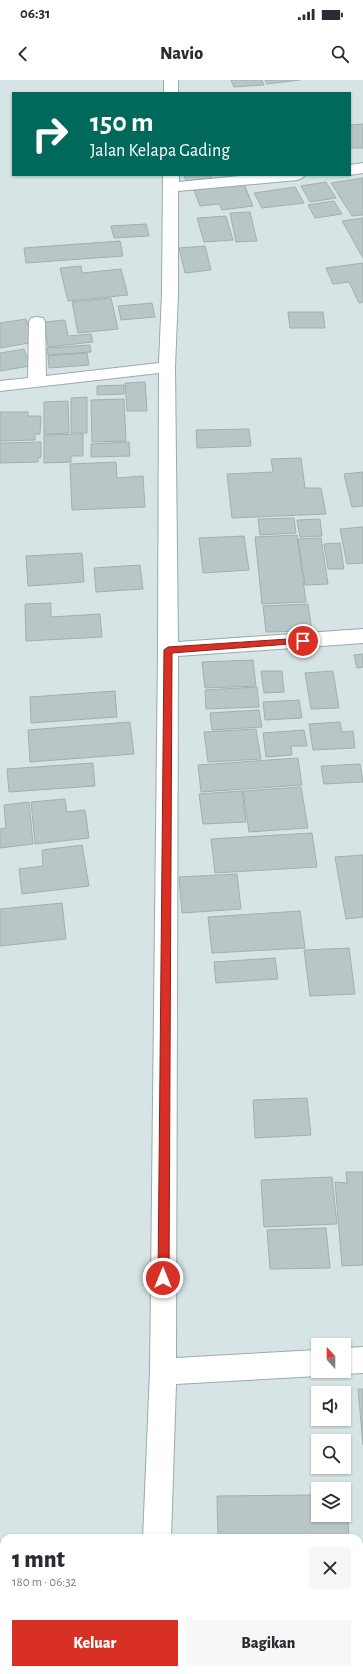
<!DOCTYPE html>
<html lang="id">
<meta charset="utf-8">
<style>
body{margin:0;font-family:"Alegreya Sans",sans-serif;background:#f7f7f7;color:#2b2b33;height:100vh;display:flex;flex-direction:column;font-size:15px;white-space:nowrap}
*{box-sizing:border-box;margin:0}
p{font-size:13px;color:#7c7c81}
.icon{flex:none;width:22px;height:22px;fill:none;stroke:currentColor;stroke-width:2;stroke-linecap:round;stroke-linejoin:round}
.map{position:relative;flex:1;overflow:hidden}
.side{position:absolute;left:0px;top:1454px;width:363px;height:140px;display:flex;flex-direction:column;background:#fff;border-radius:12px 12px 0 0;box-shadow:0 1px 3px #0004}
.side>*{flex:none}
.banner{position:absolute;left:12px;top:12px;width:339px;height:84px;border-radius:0px;box-shadow:0 1px 3px #0004;background:#00695c;color:#fff;overflow:hidden}
.needle{width:26px;rotate:339deg}
.buttons{position:absolute;left:311px;top:1258px;display:grid;gap:8px}
.buttons a{display:grid;place-items:center;width:40px;height:40px;border-radius:0px;background:#fff;box-shadow:0 1px 3px #0004;font-size:20px}
.pin{position:absolute;display:grid;place-items:center;width:34px;height:34px;color:#fff;margin:-17px;border:2px solid #fff;border-radius:50%;box-shadow:0 1px 4px #0007}
.me{position:absolute;width:44px;margin:-22px;rotate:0deg;stroke-linejoin:round;filter:drop-shadow(0 0 3px #0008)}
.turn{display:flex;align-items:center;gap:14px;height:84px;padding:0 12px;font-size:18px}
.turn .icon{width:52px;height:52px;stroke-width:2.5}
.turn b{display:block;font-size:28px;line-height:34px}
.round{display:grid;place-items:center;flex:none;width:42px;height:42px;border-radius:0px;background:#f7f7f7}
.head{display:flex;align-items:center;justify-content:space-between;height:68px;padding:0 12px}
h1{font-size:24px;font-weight:800;line-height:30px}
.primary-button{display:flex;gap:8px;margin-top:auto;padding:8px 12px}
.primary-button a{flex:1;height:46px;border-radius:0px;background:#d93025;color:#fff;font-size:16px;font-weight:800;line-height:46px;text-align:center}
.primary-button a+a{background:#f7f7f7;color:#2b2b33}
.status{display:flex;justify-content:space-between;align-items:center;height:28px;padding:0 20px;background:#fff;direction:ltr}
.status svg{height:11px;fill:currentColor}
header{display:flex;justify-content:space-between;align-items:center;height:52px;padding:0 12px;background:#fff;font-size:18px;font-weight:800}
.map>svg:first-child{display:block}
.building{fill:#b8c6c7;stroke:#a2b0b1}
.lines{fill:none;stroke-linecap:round;stroke-linejoin:round}
.minor-casing{stroke:#9caaab;stroke-width:2}
.minor{fill:#fff;fill-rule:evenodd}
.route{fill:#d93025;stroke:#8d1f18}
</style>
<div class="status"><b>06:31</b><svg viewBox="0 0 49 12"><path d="M0 12V9h3v3zM5 12V6h3v6zM10 12V3h3v9zM15 12V0h3v12zM26 1h20v11H26zM47 4h2v5h-2z"/></svg></div>
<header><svg class="icon" aria-label="back" viewBox="0 0 24 24"><path d="M15 5l-7 7 7 7"/></svg>Navio<svg class="icon" aria-label="search" viewBox="0 0 24 24"><circle cx="10" cy="10" r="6"/><path d="M15 15l6 6"/></svg></header>
<div class="map">
<svg width="363" height="1594" viewBox="0 0 363 1594">
<rect width="100%" height="100%" fill="#d6e4e5"/>
<path class="building" d="M 231,0 L 262,0 L 264,5 L 234,7 Z
M 265,0 L 300,0 L 267,4 Z
M 363,44 L 363,68 L 350,68 L 350,45 Z
M 184,95 L 211,95 L 212,99 L 186,101 Z
M 363,98 L 363,135 L 352,136 L 331,103 Z
M 326,102 L 336,118 L 310,122 L 301,106 Z
M 244,104 L 253,126 L 222,130 L 219,124 L 200,126 L 194,110 Z
M 295,107 L 304,123 L 262,128 L 254,113 Z
M 334,121 L 342,134 L 315,138 L 308,125 Z
M 250,132 L 257,161 L 236,162 L 230,133 Z
M 226,136 L 233,160 L 204,162 L 197,138 Z
M 363,138 L 363,178 L 342,141 Z
M 146,144 L 149,156 L 114,158 L 111,146 Z
M 120,161 L 123,176 L 26,183 L 24,168 Z
M 205,166 L 211,190 L 185,193 L 179,168 Z
M 363,183 L 363,222 L 359,223 L 349,202 L 333,204 L 326,188 Z
M 81,186 L 82,193 L 121,189 L 128,215 L 68,221 L 60,188 Z
M 111,218 L 118,249 L 78,253 L 72,222 Z
M 152,223 L 155,237 L 121,240 L 118,226 Z
M 288,232 L 323,232 L 325,248 L 290,248 Z
M 26,239 L 35,262 L 0,268 L 0,243 Z
M 65,240 L 68,256 L 91,254 L 93,262 L 48,267 L 44,242 Z
M 90,265 L 91,272 L 48,275 L 47,268 Z
M 24,269 L 30,286 L 0,291 L 0,273 Z
M 87,273 L 89,285 L 49,288 L 48,276 Z
M 145,302 L 147,331 L 127,331 L 125,303 Z
M 124,305 L 124,314 L 97,315 L 97,306 Z
M 87,317 L 87,353 L 71,353 L 71,318 Z
M 124,319 L 126,361 L 92,362 L 91,320 Z
M 68,321 L 69,353 L 44,354 L 44,322 Z
M 0,332 L 28,332 L 28,336 L 41,336 L 40,354 L 35,354 L 35,360 L 0,361 Z
M 249,349 L 251,366 L 197,368 L 196,350 Z
M 83,354 L 83,376 L 71,376 L 71,382 L 44,383 L 44,355 Z
M 41,362 L 41,377 L 38,378 L 38,382 L 0,383 L 0,363 Z
M 129,362 L 130,376 L 91,377 L 91,364 Z
M 301,378 L 305,408 L 321,408 L 326,434 L 232,438 L 227,394 L 273,392 L 271,379 Z
M 116,382 L 117,398 L 143,396 L 145,427 L 72,430 L 70,384 Z
M 363,392 L 363,426 L 352,427 L 344,394 Z
M 294,438 L 296,453 L 260,455 L 258,439 Z
M 320,439 L 322,456 L 300,457 L 297,440 Z
M 363,447 L 363,483 L 347,484 L 340,449 Z
M 297,455 L 306,522 L 262,524 L 255,457 Z
M 244,456 L 249,490 L 203,493 L 199,458 Z
M 321,458 L 328,504 L 305,505 L 298,459 Z
M 340,463 L 344,489 L 328,489 L 324,464 Z
M 82,473 L 84,502 L 28,506 L 26,476 Z
M 140,485 L 143,509 L 96,512 L 94,488 Z
M 51,523 L 51,537 L 100,534 L 102,557 L 26,561 L 25,524 Z
M 308,524 L 312,551 L 266,552 L 263,526 Z
M 363,574 L 363,587 L 357,588 L 354,575 Z
M 253,580 L 256,606 L 205,608 L 202,582 Z
M 261,591 L 282,591 L 284,612 L 264,613 Z
M 333,591 L 339,628 L 311,629 L 305,593 Z
M 257,607 L 259,627 L 206,629 L 205,610 Z
M 115,611 L 117,637 L 31,643 L 30,617 Z
M 299,620 L 302,638 L 265,640 L 263,622 Z
M 259,630 L 262,647 L 212,650 L 210,633 Z
M 130,642 L 134,674 L 30,682 L 28,650 Z
M 340,642 L 342,652 L 353,651 L 355,668 L 313,670 L 309,644 Z
M 256,649 L 261,679 L 208,682 L 204,652 Z
M 304,650 L 307,666 L 291,666 L 292,675 L 266,677 L 263,653 Z
M 298,678 L 302,705 L 201,712 L 198,685 Z
M 93,683 L 95,706 L 9,712 L 7,689 Z
M 360,684 L 363,702 L 324,704 L 321,686 Z
M 301,707 L 308,748 L 249,752 L 243,711 Z
M 242,711 L 246,742 L 203,744 L 199,714 Z
M 65,719 L 67,732 L 85,730 L 89,758 L 35,764 L 31,722 Z
M 29,722 L 33,764 L 0,768 L 0,749 L 6,748 L 4,725 Z
M 312,753 L 317,787 L 215,793 L 211,759 Z
M 82,765 L 89,806 L 22,814 L 19,789 L 43,786 L 42,770 Z
M 363,775 L 363,837 L 346,839 L 335,777 Z
M 237,794 L 241,829 L 182,833 L 179,797 Z
M 62,823 L 66,859 L 0,866 L 0,829 Z
M 300,831 L 305,868 L 212,873 L 208,837 Z
M 349,868 L 355,914 L 310,916 L 304,870 Z
M 275,878 L 278,899 L 216,903 L 214,882 Z
M 307,1018 L 311,1055 L 255,1058 L 253,1020 Z
M 346,1092 L 363,1092 L 363,1185 L 342,1186 L 335,1102 L 347,1103 Z
M 332,1097 L 337,1144 L 264,1147 L 261,1100 Z
M 326,1148 L 330,1188 L 270,1189 L 267,1150 Z
M 358,1309 L 363,1309 L 363,1365 Z
M 318,1415 L 318,1435 L 344,1435 L 344,1415 L 346,1415 L 349,1458 L 218,1458 L 217,1416 Z
M 4,1549 L 4,1590 L 47,1590 L 47,1594 L 0,1594 L 0,1550 Z
M 219,1590 L 346,1590 L 346,1594 L 219,1594 Z"/>
<g class="lines">
<defs>
<path id="minor" d="M 164,0 L 178,0 L 178,13 L 164,13 Z
M 363,83 L 363,93 L 350,95 L 350,85 Z
M 163,95 L 179,95 L 179,102 L 249,95 L 305,95 L 302,98 L 297,100 L 178,111 L 178,213 L 175,287 L 178,562 L 363,549 L 363,563 L 178,576 L 176,1278 L 318,1270 L 318,1291 L 328,1291 L 318,1296 L 176,1304 L 171,1458 L 143,1458 L 150,1292 L 158,570 L 159,293 L 0,311 L 0,301 L 28,298 L 29,242 L 31,238 L 37,237 L 43,238 L 45,242 L 46,296 L 159,283 L 162,213 Z
M 363,1267 L 363,1293 L 344,1294 L 337,1291 L 344,1291 L 344,1268 Z
M 137,1590 L 167,1590 L 167,1594 L 137,1594 Z"/>
</defs>
<use href="#minor" class="minor-casing"/>
<use href="#minor" class="minor"/>
</g>
<path class="route" d="M 303,558 L 307,561 L 303,563 L 172,573 L 169,1198 L 167,1202 L 163,1203 L 160,1202 L 158,1198 L 164,570 L 168,567 Z"/>
</svg>
<div class="buttons">
<a><svg class="needle" viewBox="-14 -14 28 28"><path d="M0-13l5 13h-10z" fill="#e53935"/><path d="M0 13l5-13h-10z" fill="#7c7c81"/></svg></a>
<a><svg class="icon" aria-label="sound" viewBox="0 0 24 24"><path d="M4 9h4l5-4v14l-5-4H4zM17 9q2 3 0 6"/></svg></a>
<a><svg class="icon" aria-label="search" viewBox="0 0 24 24"><circle cx="10" cy="10" r="6"/><path d="M15 15l6 6"/></svg></a>
<a><svg class="icon" aria-label="layers" viewBox="0 0 24 24"><path d="M12 4l9 5-9 5-9-5zM3 14l9 5 9-5"/></svg></a>
</div>
<div class="pin" style="left:303px;top:561px;background:#d93025"><svg class="icon" aria-label="arrive" viewBox="0 0 24 24"><path d="M6 21V4h12l-3 4 3 4H6"/></svg></div>
<svg class="me" style="left:163px;top:1198px" viewBox="-20 -20 40 40"><circle r="17" fill="#d93025" stroke="#fff" stroke-width="3"/><path d="M0-11L8 9 0 5-8 9z" fill="#fff"/></svg>
<div class="banner">
<div class="turn"><svg class="icon" aria-label="right" viewBox="0 0 24 24"><path d="M7 20v-9h11M14 6l5 5-5 5"/></svg><div><b>150 m</b>Jalan Kelapa Gading</div></div>
</div>
<section class="side">
<div class="head"><div><h1>1 mnt</h1><p>180 m · 06:32</p></div><a class="round"><svg class="icon" aria-label="close" viewBox="0 0 24 24"><path d="M6 6l12 12M18 6L6 18"/></svg></a></div>
<div class="primary-button"><a>Keluar</a><a>Bagikan</a></div>
</section>
</div>
